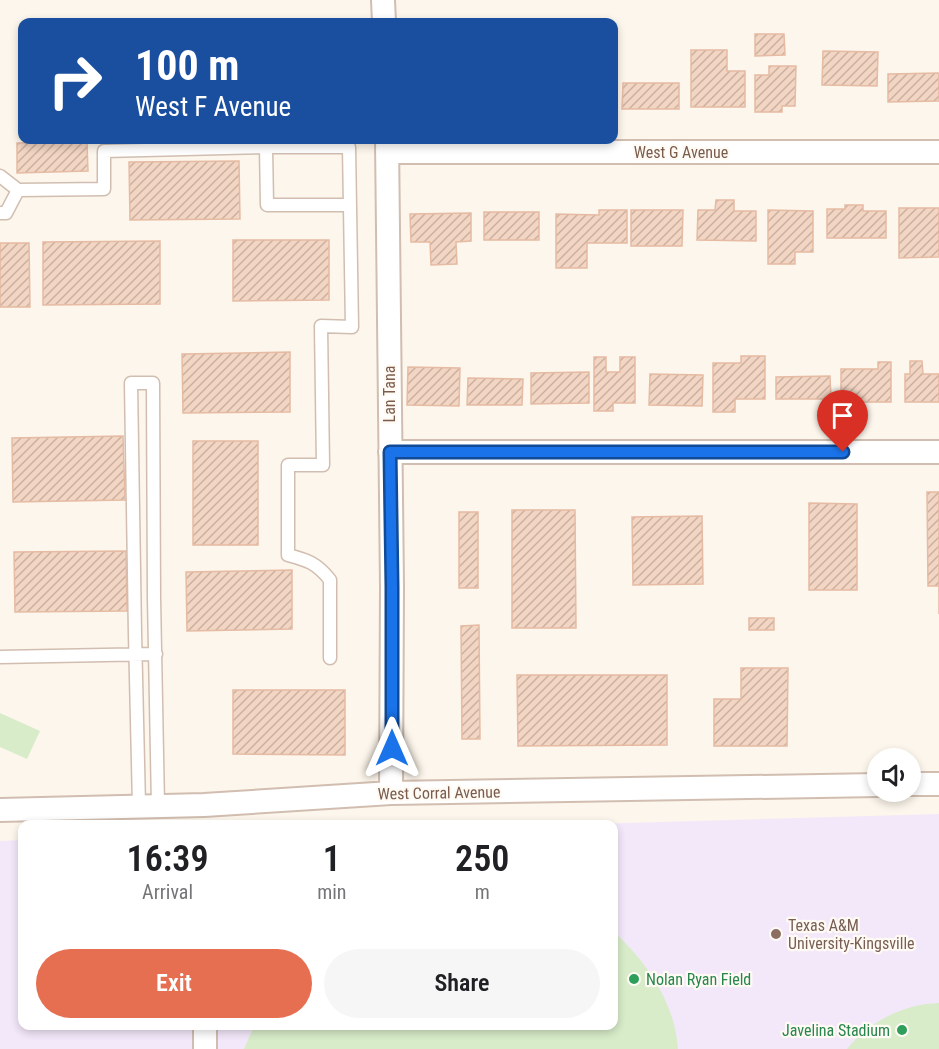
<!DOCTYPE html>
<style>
body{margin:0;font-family:"Roboto Condensed",sans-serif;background:#f6f6f6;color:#202124;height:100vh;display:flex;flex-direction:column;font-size:22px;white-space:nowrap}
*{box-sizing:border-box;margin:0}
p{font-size:20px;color:#757577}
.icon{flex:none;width:33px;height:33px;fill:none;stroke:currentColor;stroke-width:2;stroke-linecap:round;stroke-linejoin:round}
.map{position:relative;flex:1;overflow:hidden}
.panel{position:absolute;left:18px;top:820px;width:600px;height:210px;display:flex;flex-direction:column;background:#fff;border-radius:12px;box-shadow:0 3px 9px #0003}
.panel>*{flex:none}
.banner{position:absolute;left:18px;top:18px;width:600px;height:126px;border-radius:12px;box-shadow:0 3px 9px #0003;background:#1a4fa0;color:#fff;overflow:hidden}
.controls{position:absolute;left:867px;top:748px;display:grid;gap:12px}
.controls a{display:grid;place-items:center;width:54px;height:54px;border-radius:50%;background:#fff;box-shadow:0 3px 9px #0003;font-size:30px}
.pin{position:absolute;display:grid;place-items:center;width:51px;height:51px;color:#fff;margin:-62px -26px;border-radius:50% 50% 50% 0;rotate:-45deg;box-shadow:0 0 6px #0007}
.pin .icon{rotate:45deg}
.me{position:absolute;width:66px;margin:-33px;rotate:0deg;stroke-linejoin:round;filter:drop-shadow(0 0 4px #0008)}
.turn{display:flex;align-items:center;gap:21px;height:126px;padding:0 18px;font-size:27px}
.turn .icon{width:78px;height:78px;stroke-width:2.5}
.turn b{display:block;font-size:42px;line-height:51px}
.eta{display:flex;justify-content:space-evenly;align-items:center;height:102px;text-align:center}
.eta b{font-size:36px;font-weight:600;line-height:42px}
.cta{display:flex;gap:12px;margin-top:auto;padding:12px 18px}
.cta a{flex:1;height:69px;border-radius:36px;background:#e76f51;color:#fff;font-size:24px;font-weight:600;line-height:69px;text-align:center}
.cta a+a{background:#f6f6f6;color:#202124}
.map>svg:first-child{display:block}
.education{fill:#f3e8fa}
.park{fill:#d8ecc9}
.building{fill:url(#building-hatch);stroke:#e6bba3;stroke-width:1.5}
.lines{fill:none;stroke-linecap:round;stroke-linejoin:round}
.service-casing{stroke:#d1beb0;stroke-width:15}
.minor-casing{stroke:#d1beb0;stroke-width:26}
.service{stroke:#fff;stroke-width:12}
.minor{stroke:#fff;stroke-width:22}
.route-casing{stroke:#114b97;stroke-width:15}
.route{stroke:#1a73e8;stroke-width:10}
.education-dot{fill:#8d6e63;stroke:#fffaf3;stroke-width:2}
.leisure-dot{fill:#2e9e5b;stroke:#fffaf3;stroke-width:2}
.labels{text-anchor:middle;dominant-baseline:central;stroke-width:4.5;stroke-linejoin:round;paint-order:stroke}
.street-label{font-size:16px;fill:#7a5c4d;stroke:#fffaf3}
.education-label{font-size:16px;fill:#785e54;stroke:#fffaf3;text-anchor:start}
.leisure-label{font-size:16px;fill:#27864d;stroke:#fffaf3;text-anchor:start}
</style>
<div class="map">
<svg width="939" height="1049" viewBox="0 0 939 1049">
<defs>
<pattern id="building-hatch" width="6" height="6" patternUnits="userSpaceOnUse" patternTransform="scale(1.5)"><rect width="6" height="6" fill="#f3d5c3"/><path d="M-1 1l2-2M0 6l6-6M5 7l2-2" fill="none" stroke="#cab0a1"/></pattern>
</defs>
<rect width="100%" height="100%" fill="#fdf6ec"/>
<path class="education" d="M 939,814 L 939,1049 L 0,1049 L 0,841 L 22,840 L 22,1026 L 614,1026 L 614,825 L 559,825 Z"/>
<path class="park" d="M 0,713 L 40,731 L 27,759 L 0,747 Z
M 614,932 C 647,962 675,1003 678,1049 L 244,1049 L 254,1026 L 614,1026 Z
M 939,1003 L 939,1049 L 847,1049 C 869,1022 903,1004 939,1003 Z"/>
<path class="building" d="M 755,34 L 784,34 L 785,55 L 755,56 Z
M 691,50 L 727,50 L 727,71 L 745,71 L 745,107 L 691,107 Z
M 823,51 L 878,52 L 877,86 L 822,85 Z
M 769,66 L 796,66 L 795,106 L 782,106 L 782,112 L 755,112 L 755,75 L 769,75 Z
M 939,73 L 939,101 L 888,102 L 888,74 Z
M 623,83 L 679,83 L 679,109 L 622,109 Z
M 87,142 L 88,171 L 17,173 L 17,143 Z
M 239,161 L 240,219 L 130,220 L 129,162 Z
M 716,200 L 734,200 L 734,211 L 756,211 L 756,241 L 697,240 L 698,210 L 715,210 Z
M 845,205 L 863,205 L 863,211 L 886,211 L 886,238 L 827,238 L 827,209 L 845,209 Z
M 899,208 L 939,208 L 939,257 L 899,258 Z
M 599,210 L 627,210 L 627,243 L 587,243 L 587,268 L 556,268 L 556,214 L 599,215 Z
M 631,210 L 683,210 L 682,246 L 631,246 Z
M 768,210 L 813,211 L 813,252 L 795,252 L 795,264 L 768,264 Z
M 484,212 L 539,212 L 539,240 L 484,240 Z
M 471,213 L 471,241 L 456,242 L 457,264 L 431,265 L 430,242 L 411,242 L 410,214 Z
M 233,240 L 329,240 L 329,300 L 233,301 Z
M 160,241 L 160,304 L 43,305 L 43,242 Z
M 0,243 L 29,243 L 30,307 L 0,307 Z
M 290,352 L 290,412 L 183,413 L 182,354 Z
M 741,356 L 765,356 L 765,399 L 735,399 L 735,412 L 713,412 L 713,363 L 741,363 Z
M 594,357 L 606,357 L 606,372 L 620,372 L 620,357 L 635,357 L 635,403 L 613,403 L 613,411 L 594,411 Z
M 910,361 L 922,361 L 923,374 L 939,374 L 939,402 L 905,402 L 905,374 L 910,374 Z
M 878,362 L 891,362 L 891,402 L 841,402 L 841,369 L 878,369 Z
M 408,367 L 460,368 L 459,406 L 407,405 Z
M 589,372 L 589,403 L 531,404 L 531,373 Z
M 650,374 L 703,375 L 702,406 L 649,405 Z
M 830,376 L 831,399 L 776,399 L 776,377 Z
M 468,378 L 523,379 L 522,405 L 467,405 Z
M 123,436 L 125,500 L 13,502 L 12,438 Z
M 193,441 L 258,441 L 258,545 L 193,545 Z
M 927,492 L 939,492 L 939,614 L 939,586 L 928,586 Z
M 809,503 L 857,504 L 857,590 L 809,590 Z
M 512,510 L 575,510 L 576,628 L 512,628 Z
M 459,512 L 478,512 L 478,588 L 459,588 Z
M 702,516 L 703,584 L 633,585 L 632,517 Z
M 126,551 L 127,611 L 15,612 L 14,552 Z
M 292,570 L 292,629 L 187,631 L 186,572 Z
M 749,618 L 774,618 L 774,630 L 749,630 Z
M 479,625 L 480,739 L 462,739 L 461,626 Z
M 741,668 L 788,668 L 787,746 L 714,746 L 714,699 L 741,699 Z
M 517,675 L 667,675 L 667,745 L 518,746 Z
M 233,690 L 345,690 L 345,755 L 233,754 Z"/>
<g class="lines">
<defs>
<path id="service" d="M 266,147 L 267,205 L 350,205
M 0,176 L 18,190 L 104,189 L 104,151 L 266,147 L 349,147 L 352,327 L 321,326 L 323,465 L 288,465 L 288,555 C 307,560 317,563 330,580 L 330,658
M 0,213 L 6,213 L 18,190
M 0,657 L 156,654
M 139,806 L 135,634 L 131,383 L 153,383 L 154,598 L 158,806"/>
<path id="minor" d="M 383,0 L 384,22
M 387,140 L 392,587 L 391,793
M 387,152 L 939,152
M 390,452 L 939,452
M 910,784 L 939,784
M 0,810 L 204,805 L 391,793 L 878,785
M 205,1026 L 205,1049"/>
</defs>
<use href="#service" class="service-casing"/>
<use href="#minor" class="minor-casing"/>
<use href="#service" class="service"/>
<use href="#minor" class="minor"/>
</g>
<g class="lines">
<defs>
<path id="route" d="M 392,748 L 392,587 L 390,452 L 843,452"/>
</defs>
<use href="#route" class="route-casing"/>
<use href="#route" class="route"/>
</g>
<circle class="education-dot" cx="776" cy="934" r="6"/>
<g class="leisure-dot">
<circle cx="634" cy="979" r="6"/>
<circle cx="902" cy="1030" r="6"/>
</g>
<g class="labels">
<g class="street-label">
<text x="681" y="152">West G Avenue</text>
<text transform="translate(389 394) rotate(-90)">Lan Tana</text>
<text transform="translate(439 793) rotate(-1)">West Corral Avenue</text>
</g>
<g class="education-label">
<text x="788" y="925">Texas A&amp;M<tspan x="788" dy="18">University-Kingsville</tspan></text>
</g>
<g class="leisure-label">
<text x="646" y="979">Nolan Ryan Field</text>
<text x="890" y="1030" text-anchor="end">Javelina Stadium</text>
</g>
</g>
</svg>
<div class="controls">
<a><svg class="icon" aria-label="sound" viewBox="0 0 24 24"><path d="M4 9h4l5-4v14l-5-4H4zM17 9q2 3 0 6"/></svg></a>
</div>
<div class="pin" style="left:843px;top:452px;background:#d93025"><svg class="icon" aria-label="arrive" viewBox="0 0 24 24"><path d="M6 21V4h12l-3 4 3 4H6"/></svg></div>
<svg class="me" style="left:392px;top:748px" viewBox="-20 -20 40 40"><path d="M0-17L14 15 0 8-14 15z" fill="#1a73e8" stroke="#fff" stroke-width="4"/></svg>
<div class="banner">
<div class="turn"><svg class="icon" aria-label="right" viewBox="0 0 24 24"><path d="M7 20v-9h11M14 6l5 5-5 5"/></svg><div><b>100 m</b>West F Avenue</div></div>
</div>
<section class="panel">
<div class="eta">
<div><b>16:39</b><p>Arrival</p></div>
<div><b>1</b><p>min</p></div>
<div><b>250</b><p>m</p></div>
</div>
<div class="cta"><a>Exit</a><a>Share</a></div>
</section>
</div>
